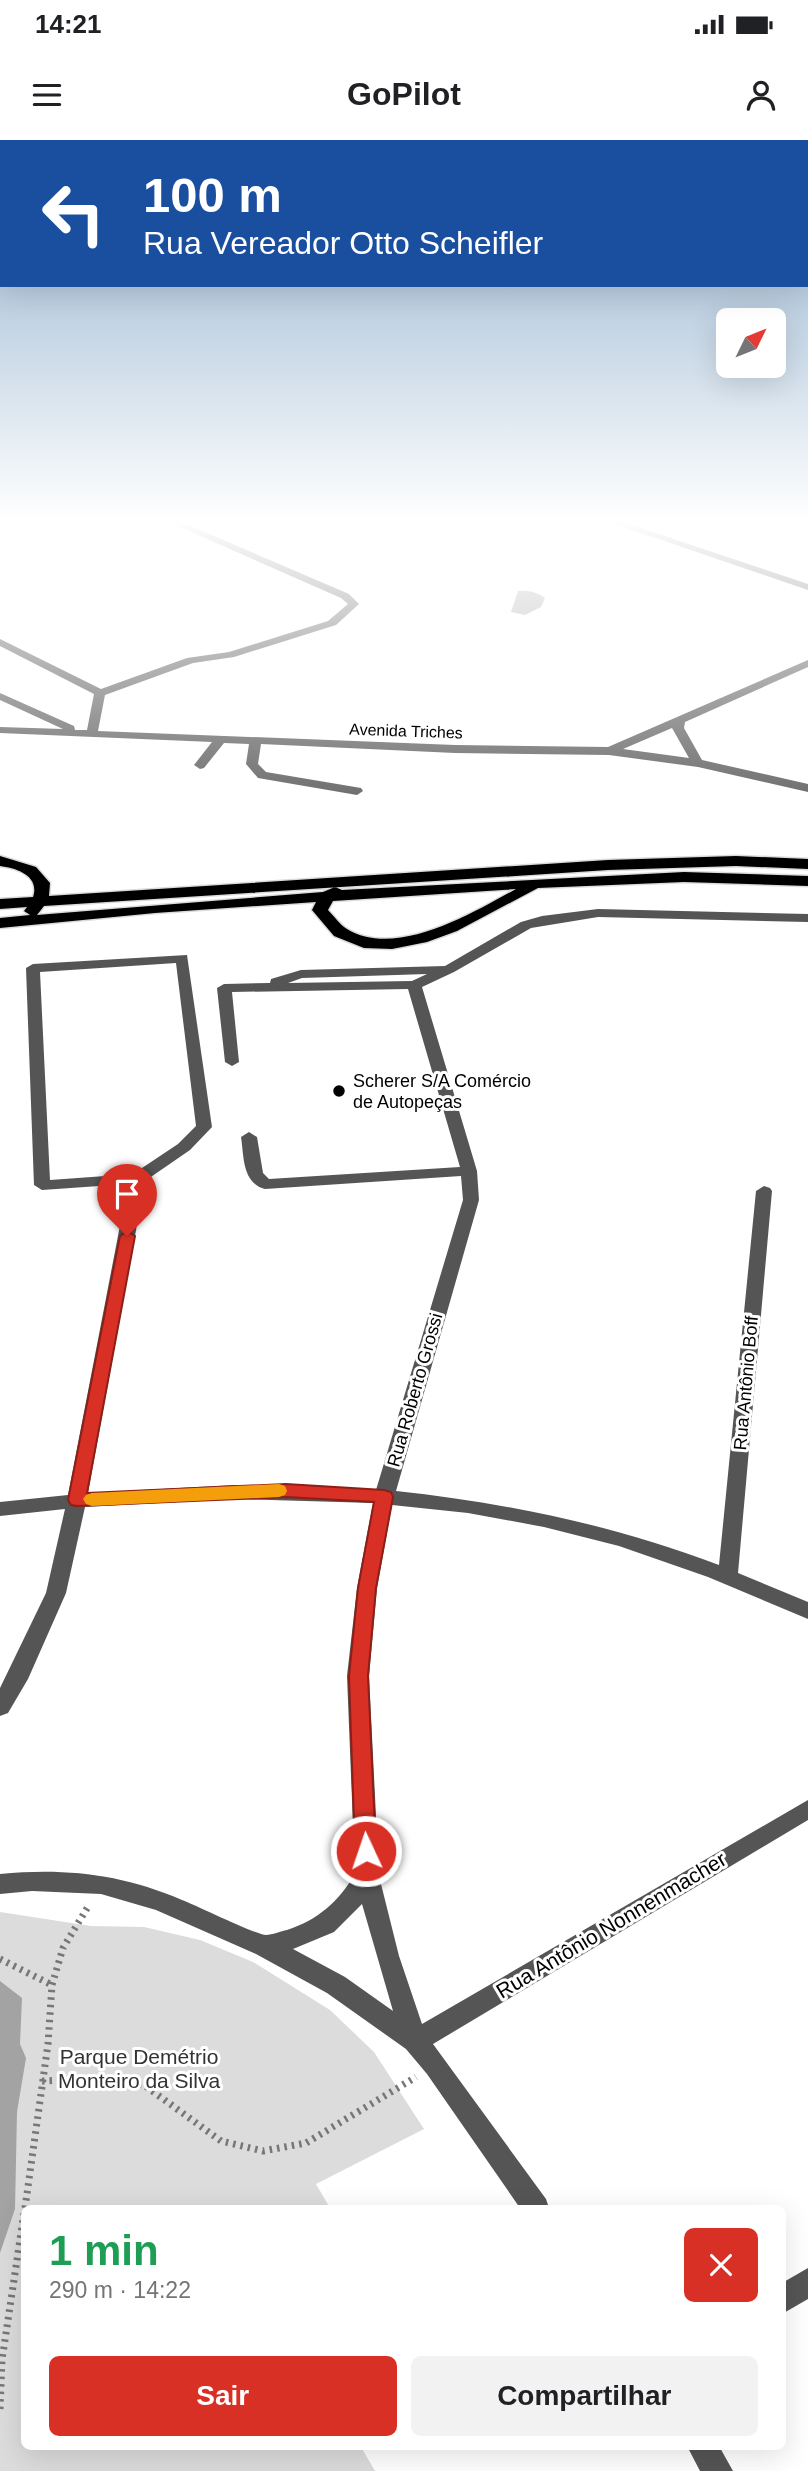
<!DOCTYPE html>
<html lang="pt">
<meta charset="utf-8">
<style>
body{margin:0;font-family:Helvetica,sans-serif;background:#f2f2f2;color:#202124;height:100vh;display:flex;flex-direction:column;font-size:26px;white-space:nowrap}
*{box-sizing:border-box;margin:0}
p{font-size:23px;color:#757577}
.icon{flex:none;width:38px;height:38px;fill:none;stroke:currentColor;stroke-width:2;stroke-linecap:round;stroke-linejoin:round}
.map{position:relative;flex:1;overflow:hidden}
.sheet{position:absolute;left:21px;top:2065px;width:765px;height:245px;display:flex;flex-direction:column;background:#fff;border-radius:10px;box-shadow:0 7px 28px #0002}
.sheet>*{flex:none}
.hud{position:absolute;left:0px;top:0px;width:808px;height:147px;box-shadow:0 7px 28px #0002;background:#1a4fa0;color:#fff;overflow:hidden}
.needle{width:46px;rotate:47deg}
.tools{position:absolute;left:716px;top:168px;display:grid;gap:14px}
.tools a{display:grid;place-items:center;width:70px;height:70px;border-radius:10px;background:#fff;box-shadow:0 7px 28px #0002;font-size:35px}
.pin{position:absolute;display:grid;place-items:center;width:60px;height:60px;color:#fff;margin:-72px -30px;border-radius:50% 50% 50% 0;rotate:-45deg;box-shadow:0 0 7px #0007}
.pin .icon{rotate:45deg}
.me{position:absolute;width:77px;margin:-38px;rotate:357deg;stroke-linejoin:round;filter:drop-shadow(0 0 5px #0008)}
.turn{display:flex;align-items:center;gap:24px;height:147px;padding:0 28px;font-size:32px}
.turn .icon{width:91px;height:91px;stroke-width:2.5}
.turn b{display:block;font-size:49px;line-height:60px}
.round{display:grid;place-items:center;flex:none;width:74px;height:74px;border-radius:10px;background:#f2f2f2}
.head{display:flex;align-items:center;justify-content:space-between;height:119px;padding:0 28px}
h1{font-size:42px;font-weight:700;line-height:52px;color:#1e9e55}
.primary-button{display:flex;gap:14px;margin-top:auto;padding:14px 28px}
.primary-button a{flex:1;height:80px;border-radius:10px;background:#d93025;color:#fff;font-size:28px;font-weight:700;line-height:80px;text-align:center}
.primary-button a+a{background:#f2f2f2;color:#202124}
.status{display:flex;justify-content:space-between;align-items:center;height:49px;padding:0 35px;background:#fff;direction:ltr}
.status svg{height:19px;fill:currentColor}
header{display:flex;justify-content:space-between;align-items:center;height:91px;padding:0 28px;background:#fff;font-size:32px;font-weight:700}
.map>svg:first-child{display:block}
.green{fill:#dcdcdc}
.water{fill:#a3a3a3}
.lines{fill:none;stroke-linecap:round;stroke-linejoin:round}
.highway-casing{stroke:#dbdbdb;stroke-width:3}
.path{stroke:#777;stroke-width:7;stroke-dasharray:2.5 5;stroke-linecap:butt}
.minor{fill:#555;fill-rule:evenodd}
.highway{fill:#000;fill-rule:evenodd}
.route{fill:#d93025;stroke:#8d1f18;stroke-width:2}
.slow{fill:#f59e0b}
.poi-dot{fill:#000;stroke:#fff;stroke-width:2.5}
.labels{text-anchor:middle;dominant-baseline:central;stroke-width:6;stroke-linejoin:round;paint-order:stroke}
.far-street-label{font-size:16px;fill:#000;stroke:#fff}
.poi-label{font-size:18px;fill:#000;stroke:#fff;text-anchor:start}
.street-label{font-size:18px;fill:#000;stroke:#fff}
.near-street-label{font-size:21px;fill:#000;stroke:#fff}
.near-park-label{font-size:21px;fill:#333;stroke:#fff}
</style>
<div class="status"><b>14:21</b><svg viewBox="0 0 49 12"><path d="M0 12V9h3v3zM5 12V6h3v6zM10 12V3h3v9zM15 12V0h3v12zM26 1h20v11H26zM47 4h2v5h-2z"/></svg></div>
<header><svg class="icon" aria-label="menu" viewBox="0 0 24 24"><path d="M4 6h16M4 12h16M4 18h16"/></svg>GoPilot<svg class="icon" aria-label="person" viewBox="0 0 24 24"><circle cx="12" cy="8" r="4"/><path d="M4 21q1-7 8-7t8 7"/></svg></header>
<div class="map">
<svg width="808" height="2331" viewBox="0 0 808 2331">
<rect width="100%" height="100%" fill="#fff"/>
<path class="green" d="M 0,1772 L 91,1786 L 144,1787 L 200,1800 L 253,1822 L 330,1870 L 374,1912 L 424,1989 L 316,2044 L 330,2068 L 24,2068 L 24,2306 L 361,2307 L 375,2331 L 0,2331 Z"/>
<path class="water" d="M 518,451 C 528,450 537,452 545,458 L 541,467 L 525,475 L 511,472 Z
M 0,1841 L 22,1858 L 20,1904 L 26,1918 L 17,1972 L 15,2069 L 0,2113 Z"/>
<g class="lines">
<defs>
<path id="highway" d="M 0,716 L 36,727 L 50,743 L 49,756 L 608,720 L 736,716 L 808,719 L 808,729 L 736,726 L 608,730 L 44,766 L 37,775 L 323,752 L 335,747 L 342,750 L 684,732 L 808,736 L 808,746 L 684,742 L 538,748 L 457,791 L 427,802 L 392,809 L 364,808 L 334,796 L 312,770 L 316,762 L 155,773 L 0,788 L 0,778 L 30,775 L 24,771 L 27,767 L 0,769 L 0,759 L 33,757 C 40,736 17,728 0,726 ZM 516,749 C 472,773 396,819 347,789 C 340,785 334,776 328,770 L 333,761 Z"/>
</defs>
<use href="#highway" class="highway-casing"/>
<path class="path" d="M 0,1819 L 52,1845
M 42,1941 L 94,1939 L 144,1945 L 221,2001 L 263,2011 L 306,2003 L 416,1937
M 25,2068 L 48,1904 L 52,1845 L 63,1808 L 89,1765
M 0,2269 L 2,2220 L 24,2073"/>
<path class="minor" d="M 164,380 L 177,380 L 349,454 L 359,464 L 336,485 L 234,517 L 193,523 L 105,555 L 98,591 L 455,605 L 608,607 L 808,520 L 808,527 L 685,582 L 684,588 L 702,620 L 808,644 L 808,652 L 698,627 L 609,615 L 455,613 L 261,604 L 258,624 L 266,632 L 361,648 L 363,651 L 357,655 L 258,638 L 246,624 L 249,604 L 224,603 L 204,628 L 200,629 L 194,625 L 212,602 L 0,593 L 0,587 L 63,589 L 0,560 L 0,553 L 74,586 L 75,590 L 87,590 L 94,554 L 0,506 L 0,499 L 101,549 L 187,518 L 229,512 L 328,481 L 348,464 L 341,458 ZM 672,588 L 689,618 L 623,609 Z
M 603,380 L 617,380 L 808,444 L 808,450 Z
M 598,769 L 808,774 L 808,782 L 598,777 L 531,788 L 454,832 L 422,847 L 477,1031 L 479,1060 L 396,1351 C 507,1363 614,1385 719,1425 L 756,1051 L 764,1046 L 770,1048 L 772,1051 L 738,1433 L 808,1462 L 808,1479 L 708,1437 L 619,1406 L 544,1387 L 468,1373 L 392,1365 L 377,1448 L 369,1536 L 379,1736 L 399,1816 L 422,1884 L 808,1660 L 808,1680 L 433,1904 L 546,2059 L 549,2068 L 520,2068 L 427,1934 L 406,1909 L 327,1853 L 256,1814 L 156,1770 L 101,1754 L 32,1751 L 0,1754 L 0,1734 C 66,1728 121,1734 182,1760 C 198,1766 254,1794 266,1795 C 272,1795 281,1791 287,1790 C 318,1780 338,1762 355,1734 L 347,1536 L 357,1448 L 373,1363 L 234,1359 L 85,1367 L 66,1453 L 28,1539 L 8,1573 L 0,1576 L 0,1548 L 46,1453 L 65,1369 L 0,1376 L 0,1362 L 68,1355 L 128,1044 L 42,1050 L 34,1045 L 26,828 L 33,824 L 187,815 L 212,987 L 190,1010 L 145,1041 L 88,1353 L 234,1345 L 376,1350 L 463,1060 L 461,1036 L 265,1049 C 242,1043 244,1016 241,997 L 249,992 L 257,997 L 263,1033 L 269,1039 L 460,1027 L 408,849 L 232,852 L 239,922 L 232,926 L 225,922 L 217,848 L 224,844 L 270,843 L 271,839 L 301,830 L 445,826 L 521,782 L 542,776 ZM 176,823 L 196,986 L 178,1004 L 133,1034 L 50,1040 L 40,832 ZM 427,834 L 412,841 L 288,843 L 302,838 ZM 362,1764 L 393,1871 L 345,1837 L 293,1809 L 334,1792 Z
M 808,2128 L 808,2159 L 782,2174 L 782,2143 Z
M 687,2306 L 719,2306 L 733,2331 L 700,2331 Z"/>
<use href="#highway" class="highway"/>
</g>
<linearGradient id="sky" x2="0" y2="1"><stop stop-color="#8cadcc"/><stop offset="0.54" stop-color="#fff"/><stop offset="1" stop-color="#fff" stop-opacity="0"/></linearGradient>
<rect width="808" height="706" fill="url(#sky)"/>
<path class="route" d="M 127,1091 L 135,1096 L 87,1353 L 286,1344 L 384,1350 L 391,1352 L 393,1357 L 376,1448 L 368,1536 L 376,1711 L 373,1717 L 366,1720 L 358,1717 L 355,1711 L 349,1536 L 358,1448 L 374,1362 L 286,1357 L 77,1366 L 71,1365 L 68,1360 L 120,1096 Z"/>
<path class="slow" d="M 279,1344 L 285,1346 L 287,1351 L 285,1355 L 279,1357 L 92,1366 L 86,1364 L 83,1359 L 86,1355 L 92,1353 Z"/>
<circle class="poi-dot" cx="339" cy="951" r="7"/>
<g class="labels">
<g class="far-street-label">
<text transform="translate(406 591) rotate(2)">Avenida Triches</text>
</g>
<g class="poi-label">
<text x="353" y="941">Scherer S/A Comércio<tspan x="353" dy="21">de Autopeças</tspan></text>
</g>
<g class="street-label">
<text transform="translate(746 1243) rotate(-85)">Rua Antônio Boff</text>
<text transform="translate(415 1250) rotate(-74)">Rua Roberto Grossi</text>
</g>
<g class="near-street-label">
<text transform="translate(611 1785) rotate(-31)">Rua Antônio Nonnenmacher</text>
</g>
<g class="near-park-label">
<text x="139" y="1916">Parque Demétrio<tspan x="139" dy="24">Monteiro da Silva</tspan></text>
</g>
</g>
</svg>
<div class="tools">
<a><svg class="needle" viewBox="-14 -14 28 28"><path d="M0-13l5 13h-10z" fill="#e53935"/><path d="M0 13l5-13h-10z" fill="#757577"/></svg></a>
</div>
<div class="pin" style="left:127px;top:1096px;background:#d93025"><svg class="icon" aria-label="arrive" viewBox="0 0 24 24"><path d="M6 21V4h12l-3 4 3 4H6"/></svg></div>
<svg class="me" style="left:366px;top:1711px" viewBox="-20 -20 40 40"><circle r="17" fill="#d93025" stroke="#fff" stroke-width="3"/><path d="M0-11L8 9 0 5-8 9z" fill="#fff"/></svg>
<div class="hud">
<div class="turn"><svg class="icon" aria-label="left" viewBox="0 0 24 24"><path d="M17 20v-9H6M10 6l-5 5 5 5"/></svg><div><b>100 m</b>Rua Vereador Otto Scheifler</div></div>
</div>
<section class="sheet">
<div class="head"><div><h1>1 min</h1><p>290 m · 14:22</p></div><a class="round" style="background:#d93025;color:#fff"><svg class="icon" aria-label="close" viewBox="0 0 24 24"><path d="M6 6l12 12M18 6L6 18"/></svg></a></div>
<div class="primary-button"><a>Sair</a><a>Compartilhar</a></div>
</section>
</div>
